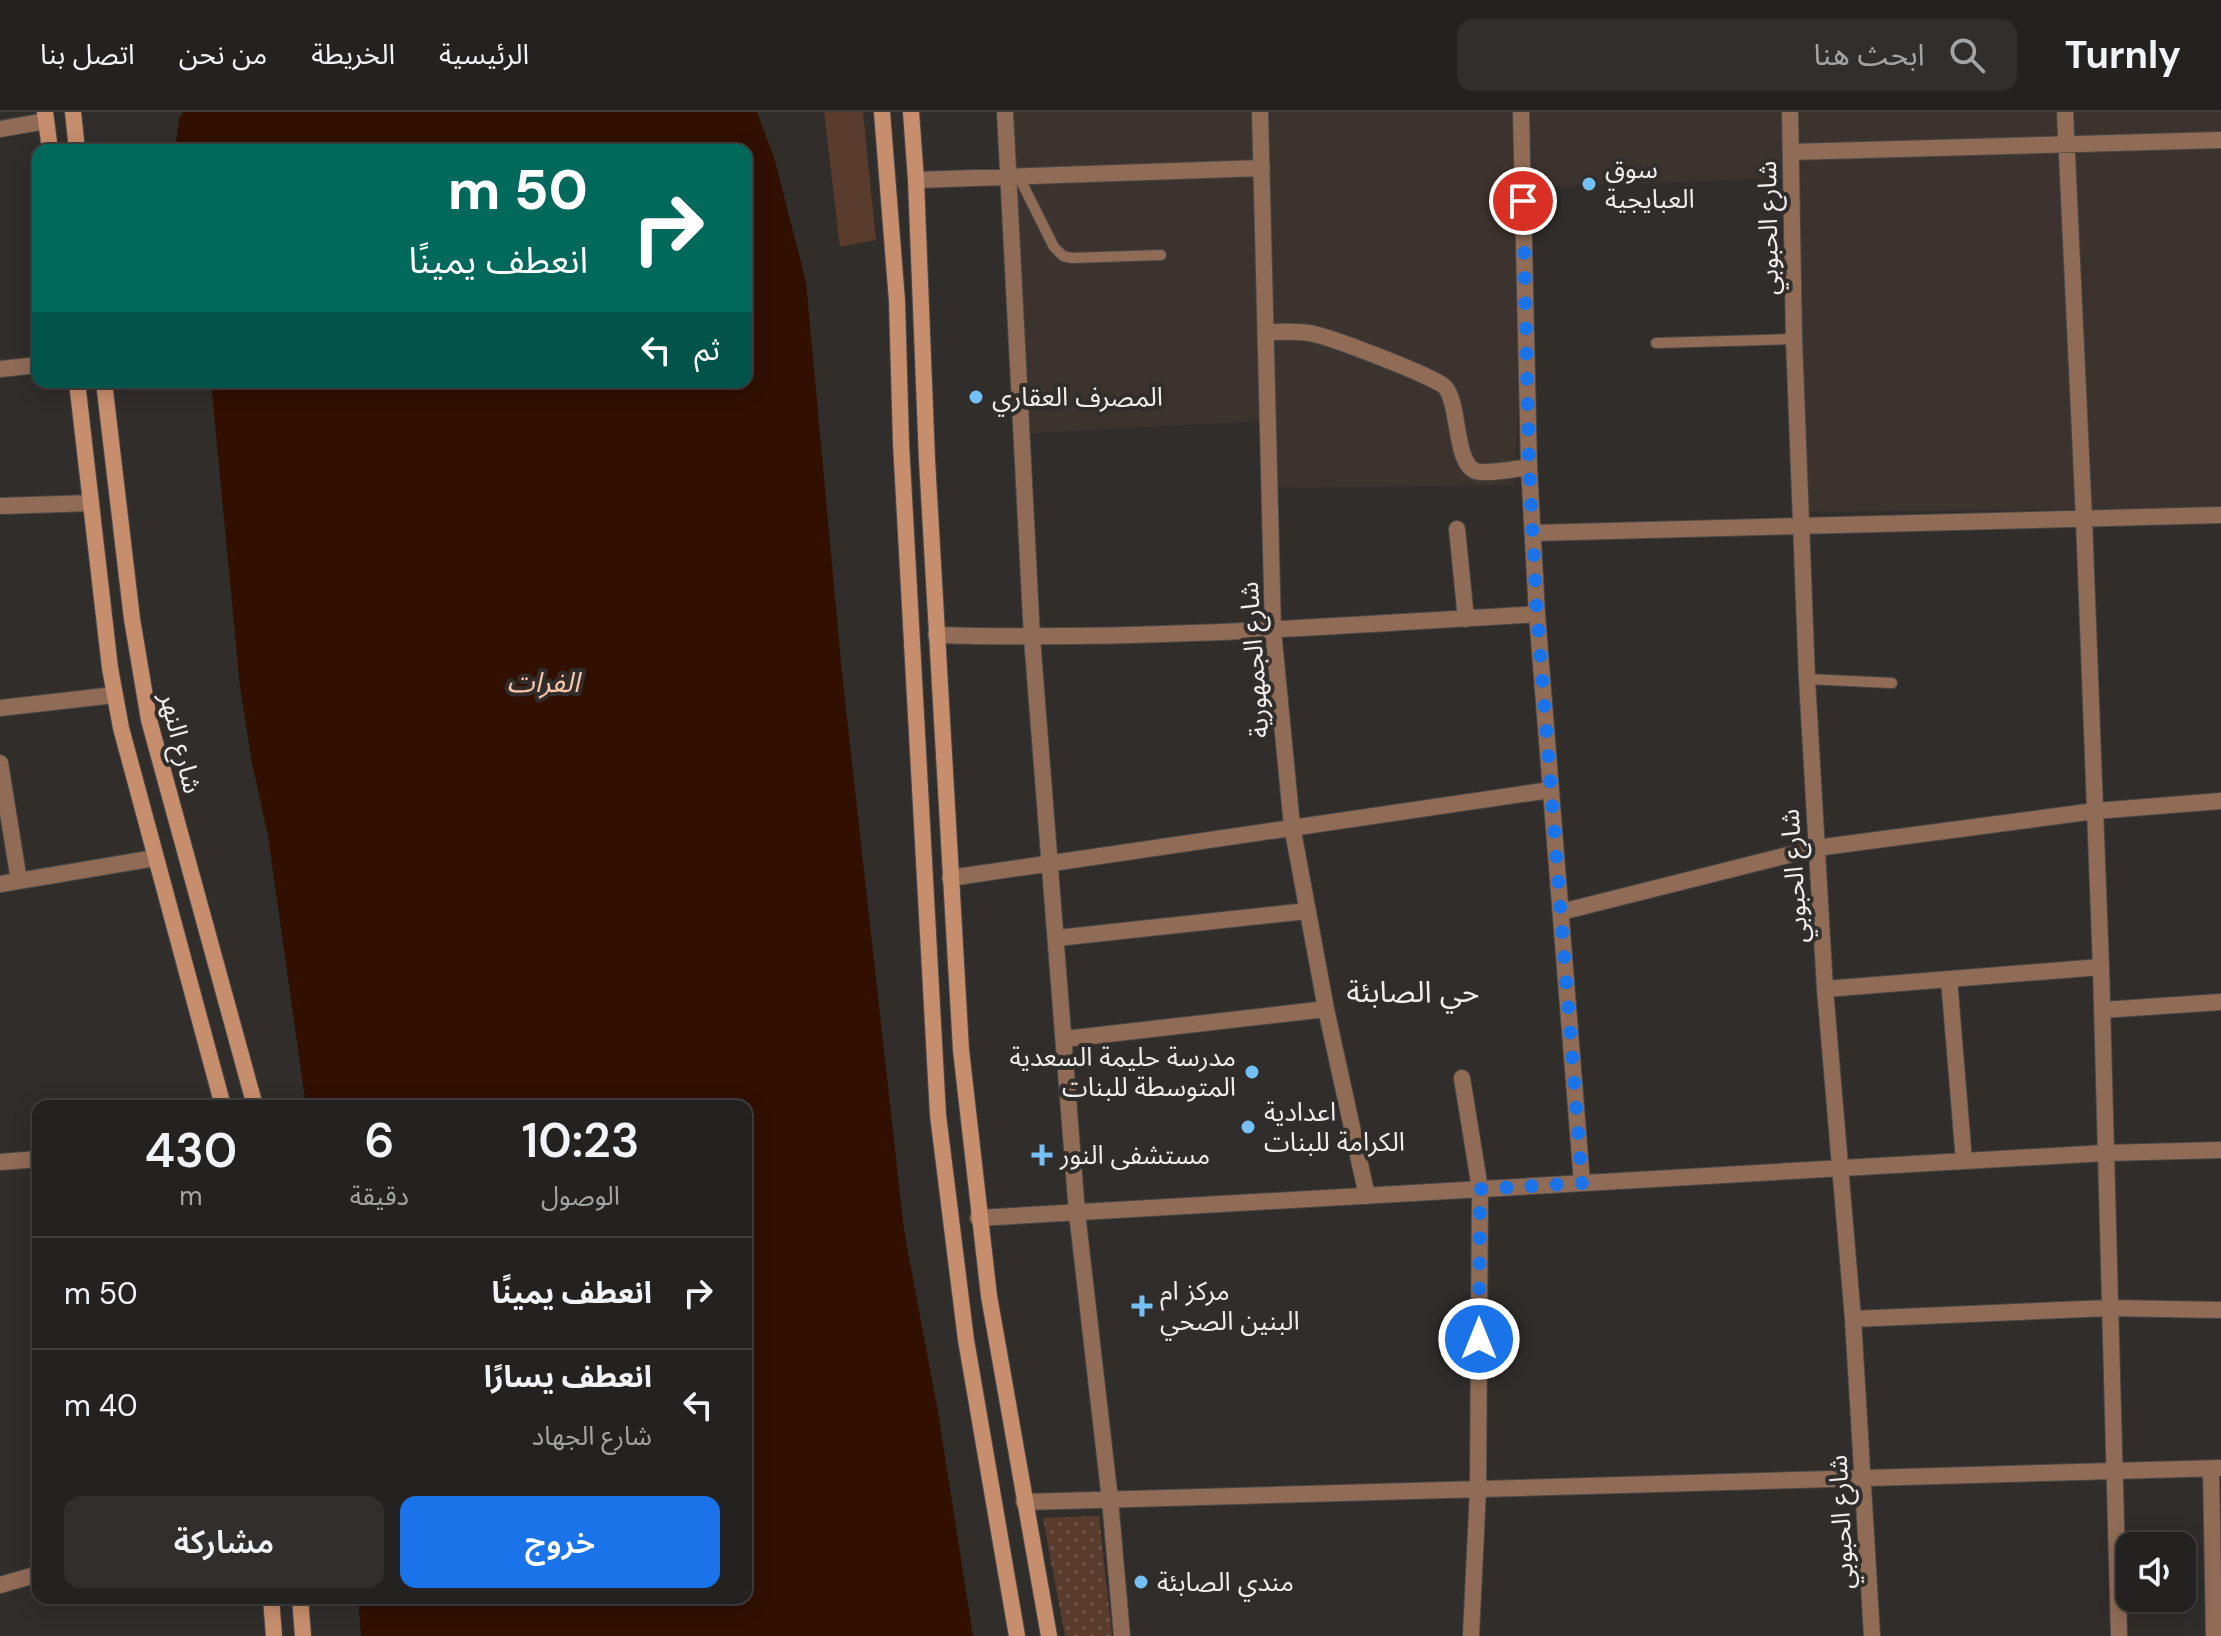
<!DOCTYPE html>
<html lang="ar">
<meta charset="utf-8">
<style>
body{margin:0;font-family:"DM Sans","Noto Sans Arabic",sans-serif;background:#302f2d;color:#f1f3f6;direction:rtl;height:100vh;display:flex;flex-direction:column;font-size:30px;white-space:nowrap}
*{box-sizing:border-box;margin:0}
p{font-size:26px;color:#a3a4a5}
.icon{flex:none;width:44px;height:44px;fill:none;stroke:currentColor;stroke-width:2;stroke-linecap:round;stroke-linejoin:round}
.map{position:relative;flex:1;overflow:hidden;direction:ltr}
.side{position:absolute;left:32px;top:988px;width:720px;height:504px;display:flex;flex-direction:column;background:#242220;border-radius:16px;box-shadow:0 4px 20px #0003,0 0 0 2px #413f3e;direction:rtl}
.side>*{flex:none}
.hud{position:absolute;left:32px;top:32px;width:720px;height:244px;border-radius:16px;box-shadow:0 4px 20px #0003,0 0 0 2px #413f3e;direction:rtl;background:#00695c;color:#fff;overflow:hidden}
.buttons{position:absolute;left:2116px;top:1420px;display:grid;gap:16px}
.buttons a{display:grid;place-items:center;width:80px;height:80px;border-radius:16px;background:#242220;box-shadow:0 4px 20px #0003,0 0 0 2px #413f3e;font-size:40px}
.pin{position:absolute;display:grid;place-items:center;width:68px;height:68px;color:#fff;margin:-34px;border:4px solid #fff;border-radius:50%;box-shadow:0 2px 8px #0007}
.me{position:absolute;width:88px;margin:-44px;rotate:0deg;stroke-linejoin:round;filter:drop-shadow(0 0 6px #0008)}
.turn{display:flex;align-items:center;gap:28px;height:168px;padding:0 32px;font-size:36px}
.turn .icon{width:104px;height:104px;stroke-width:2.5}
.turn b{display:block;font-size:56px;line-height:68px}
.then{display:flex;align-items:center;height:76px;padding:0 32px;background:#0003;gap:16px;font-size:30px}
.eta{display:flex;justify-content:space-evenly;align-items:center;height:136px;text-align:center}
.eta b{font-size:48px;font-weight:600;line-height:56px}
.primary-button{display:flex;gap:16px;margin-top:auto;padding:16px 32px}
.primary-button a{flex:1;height:92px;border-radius:16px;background:#1a73e8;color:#fff;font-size:32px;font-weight:600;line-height:92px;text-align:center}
.primary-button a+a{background:#302f2d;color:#f1f3f6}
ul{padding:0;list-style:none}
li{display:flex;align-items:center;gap:24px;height:112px;padding:0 32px;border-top:2px solid #413f3e}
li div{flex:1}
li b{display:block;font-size:30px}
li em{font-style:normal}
header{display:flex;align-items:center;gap:48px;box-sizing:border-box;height:112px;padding:0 40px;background:#242220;border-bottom:2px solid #413f3e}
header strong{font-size:38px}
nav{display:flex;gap:44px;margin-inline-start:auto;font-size:28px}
.search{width:560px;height:72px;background:#302f2d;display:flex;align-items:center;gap:20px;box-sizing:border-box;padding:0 28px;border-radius:16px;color:#a3a4a5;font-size:30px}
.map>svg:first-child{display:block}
.built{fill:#3d332e}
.grass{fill:#593c2c}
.park{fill:url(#park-dots)}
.water{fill:#311000}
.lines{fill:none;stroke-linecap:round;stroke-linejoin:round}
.service-casing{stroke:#4b4846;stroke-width:12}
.minor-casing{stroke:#4b4846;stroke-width:18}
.tertiary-casing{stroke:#4b4846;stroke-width:18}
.secondary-casing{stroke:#4b4846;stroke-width:18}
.service{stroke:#906c57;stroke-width:10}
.minor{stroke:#906c57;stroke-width:16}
.tertiary{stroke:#906c57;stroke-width:16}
.secondary{stroke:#c78e6d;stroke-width:16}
.route{stroke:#1a73e8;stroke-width:14;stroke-dasharray:0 25.2}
.poi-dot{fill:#75c0f6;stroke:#302d2b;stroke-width:3}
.labels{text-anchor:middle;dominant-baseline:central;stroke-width:8;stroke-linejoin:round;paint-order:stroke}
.poi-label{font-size:26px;fill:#f0edec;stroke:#302d2b;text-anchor:start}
.street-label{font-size:26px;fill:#f0edec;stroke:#302d2b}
.water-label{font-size:28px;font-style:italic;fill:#fbc5a7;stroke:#302d2b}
.quarter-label{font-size:30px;fill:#f0edec;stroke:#302d2b}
</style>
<header>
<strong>Turnly</strong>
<div class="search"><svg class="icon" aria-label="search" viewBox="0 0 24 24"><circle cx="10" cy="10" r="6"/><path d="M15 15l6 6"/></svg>ابحث هنا</div>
<nav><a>الرئيسية</a><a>الخريطة</a><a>من نحن</a><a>اتصل بنا</a></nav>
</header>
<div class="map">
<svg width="2221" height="1524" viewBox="0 0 2221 1524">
<defs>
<pattern id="park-dots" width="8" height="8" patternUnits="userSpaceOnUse" patternTransform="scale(2)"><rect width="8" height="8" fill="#593c2c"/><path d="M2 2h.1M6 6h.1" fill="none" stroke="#71584b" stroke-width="1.8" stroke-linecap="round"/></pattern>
</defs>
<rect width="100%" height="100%" fill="#302d2b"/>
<path class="built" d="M 1003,0 L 2221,0 L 2221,396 L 1797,400 L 1796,66 L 1532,75 L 1514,373 L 1265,376 L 1262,309 L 1012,322 Z"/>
<path class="grass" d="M 824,0 L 863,0 L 876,128 L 840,135 Z"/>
<path class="park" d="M 1099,1404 L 1112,1524 L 1065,1524 L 1043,1406 Z"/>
<path class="water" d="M 183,0 L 757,0 L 774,45 L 806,170 L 842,561 L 904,1118 L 938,1300 L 973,1524 L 361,1524 L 358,1486 L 746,1486 L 746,994 L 306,994 L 268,724 L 252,651 L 240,575 L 211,270 L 746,270 L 746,38 L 175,38 L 179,7 Z"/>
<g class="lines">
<defs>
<path id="service" d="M 1018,63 L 1054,135 L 1063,144 L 1072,146 L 1161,143
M 1656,231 L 1794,227
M 1807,567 L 1892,571"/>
<path id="minor" d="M 1005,0 L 1032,526 L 1077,1101 L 1110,1388 L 1122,1524
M 1260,0 L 1273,518 L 1292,714 L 1326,897 L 1367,1084
M 1521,0 L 1529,355 L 1537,502 L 1582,1071
M 1790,0 L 1794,227 L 1807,567 L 1825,877 L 1853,1207 L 1872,1524
M 2065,0 L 2084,407 L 2101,855 L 2119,1524
M 1791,40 L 2221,28
M 916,68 L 1262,56
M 1266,220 C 1280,220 1295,219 1309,221 C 1326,223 1436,265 1445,275 C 1461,293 1453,358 1480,360 C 1496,361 1514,357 1529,355
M 0,257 L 38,253
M 0,394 L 91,391
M 1457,417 L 1466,507
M 1533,421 L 2221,403
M 936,523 C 1137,529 1337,514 1537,502
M 0,596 L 114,583
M 0,651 L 19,769
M 950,766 L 1550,678
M 0,772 L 155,746
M 1561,800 L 1816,736 L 2095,699 L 2221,689
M 1057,826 L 1307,799
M 1949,867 L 1964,1049
M 1825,877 L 2101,855
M 2102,898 L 2221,890
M 1065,927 L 1326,897
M 1462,966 L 1480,1077 L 1478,1377 L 1471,1524
M 0,1050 L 38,1047
M 978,1106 L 2105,1041 L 2221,1038
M 1853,1207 L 2109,1196 L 2221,1198
M 2211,1356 L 2214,1524
M 1024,1390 L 2221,1356
M 0,1473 L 38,1462"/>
<path id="tertiary" d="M 0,17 L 46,9"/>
<path id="secondary" d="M 45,0 L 50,38
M 73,0 L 77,38
M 882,0 L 897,189 L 901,331 L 938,1003 L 966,1228 L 1017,1524
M 911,0 L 916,68 L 927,348 L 961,938 L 989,1184 L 1049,1524
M 77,270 L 110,556 L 121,616 L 223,994
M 104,270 L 132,507 L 149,608 L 255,994
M 271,1486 L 274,1524
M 300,1486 L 303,1524"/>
</defs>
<use href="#service" class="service-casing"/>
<use href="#minor" class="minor-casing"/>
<use href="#tertiary" class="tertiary-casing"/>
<use href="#secondary" class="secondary-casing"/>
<use href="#service" class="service"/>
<use href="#minor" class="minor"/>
<use href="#tertiary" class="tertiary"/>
<use href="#secondary" class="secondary"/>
</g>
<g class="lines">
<path class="route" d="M 1479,1227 L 1480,1077 L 1582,1071 L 1537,502 L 1529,355 L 1523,89"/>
</g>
<g class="poi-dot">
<circle cx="1589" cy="72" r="8"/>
<circle cx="976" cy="285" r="8"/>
<circle cx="1252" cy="960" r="8"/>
<circle cx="1248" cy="1015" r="8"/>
<path d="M1038 1031h8v8h8v8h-8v8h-8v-8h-8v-8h8z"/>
<path d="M1138 1182h8v8h8v8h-8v8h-8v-8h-8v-8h8z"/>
<circle cx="1141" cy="1470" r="8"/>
</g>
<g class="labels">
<g class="poi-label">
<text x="1605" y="57">سوق<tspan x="1605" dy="30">العبايجية</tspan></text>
<text x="992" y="285">المصرف العقاري</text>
<text x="1236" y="945" text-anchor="end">مدرسة حليمة السعدية<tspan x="1236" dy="30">المتوسطة للبنات</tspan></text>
<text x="1264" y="1000">اعدادية<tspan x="1264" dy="30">الكرامة للبنات</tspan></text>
<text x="1060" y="1043">مستشفى النور</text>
<text x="1160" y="1179">مركز ام<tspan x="1160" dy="30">البنين الصحي</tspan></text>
<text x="1157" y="1470">مندي الصابئة</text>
</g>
<g class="street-label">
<text transform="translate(1768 116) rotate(-91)">شارع الحبوبي</text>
<text transform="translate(1254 548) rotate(-94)">شارع الجمهورية</text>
<text transform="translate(181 631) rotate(76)">شارع النهر</text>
<text transform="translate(1794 764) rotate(-94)">شارع الحبوبي</text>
<text transform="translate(1841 1410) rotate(-93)">شارع الحبوبي</text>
</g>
<g class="water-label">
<text x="543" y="570">الفرات</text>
</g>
<g class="quarter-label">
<text x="1413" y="879">حي الصابئة</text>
</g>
</g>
</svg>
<div class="buttons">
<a><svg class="icon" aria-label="sound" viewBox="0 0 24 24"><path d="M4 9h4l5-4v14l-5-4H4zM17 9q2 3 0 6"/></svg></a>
</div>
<div class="pin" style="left:1523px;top:89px;background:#d93025"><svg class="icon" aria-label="arrive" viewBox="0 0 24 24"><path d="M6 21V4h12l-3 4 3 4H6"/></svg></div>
<svg class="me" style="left:1479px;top:1227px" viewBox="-20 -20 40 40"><circle r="17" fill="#1a73e8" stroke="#fff" stroke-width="3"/><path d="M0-11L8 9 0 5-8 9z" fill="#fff"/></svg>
<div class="hud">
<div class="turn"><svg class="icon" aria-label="right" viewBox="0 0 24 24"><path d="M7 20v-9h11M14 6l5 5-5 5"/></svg><div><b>50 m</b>انعطف يمينًا</div></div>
<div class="then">ثم<svg class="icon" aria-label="left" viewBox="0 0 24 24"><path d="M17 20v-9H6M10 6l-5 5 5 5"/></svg></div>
</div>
<section class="side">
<div class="eta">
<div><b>10:23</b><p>الوصول</p></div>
<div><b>6</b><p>دقيقة</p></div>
<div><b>430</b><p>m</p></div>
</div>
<ul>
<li><svg class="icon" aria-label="right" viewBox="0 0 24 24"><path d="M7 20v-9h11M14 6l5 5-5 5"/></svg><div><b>انعطف يمينًا</b></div><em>50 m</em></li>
<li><svg class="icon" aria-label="left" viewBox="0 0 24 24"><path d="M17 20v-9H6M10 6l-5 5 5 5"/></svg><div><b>انعطف يسارًا</b><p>شارع الجهاد</p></div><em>40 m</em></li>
</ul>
<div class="primary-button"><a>خروج</a><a>مشاركة</a></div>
</section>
</div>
